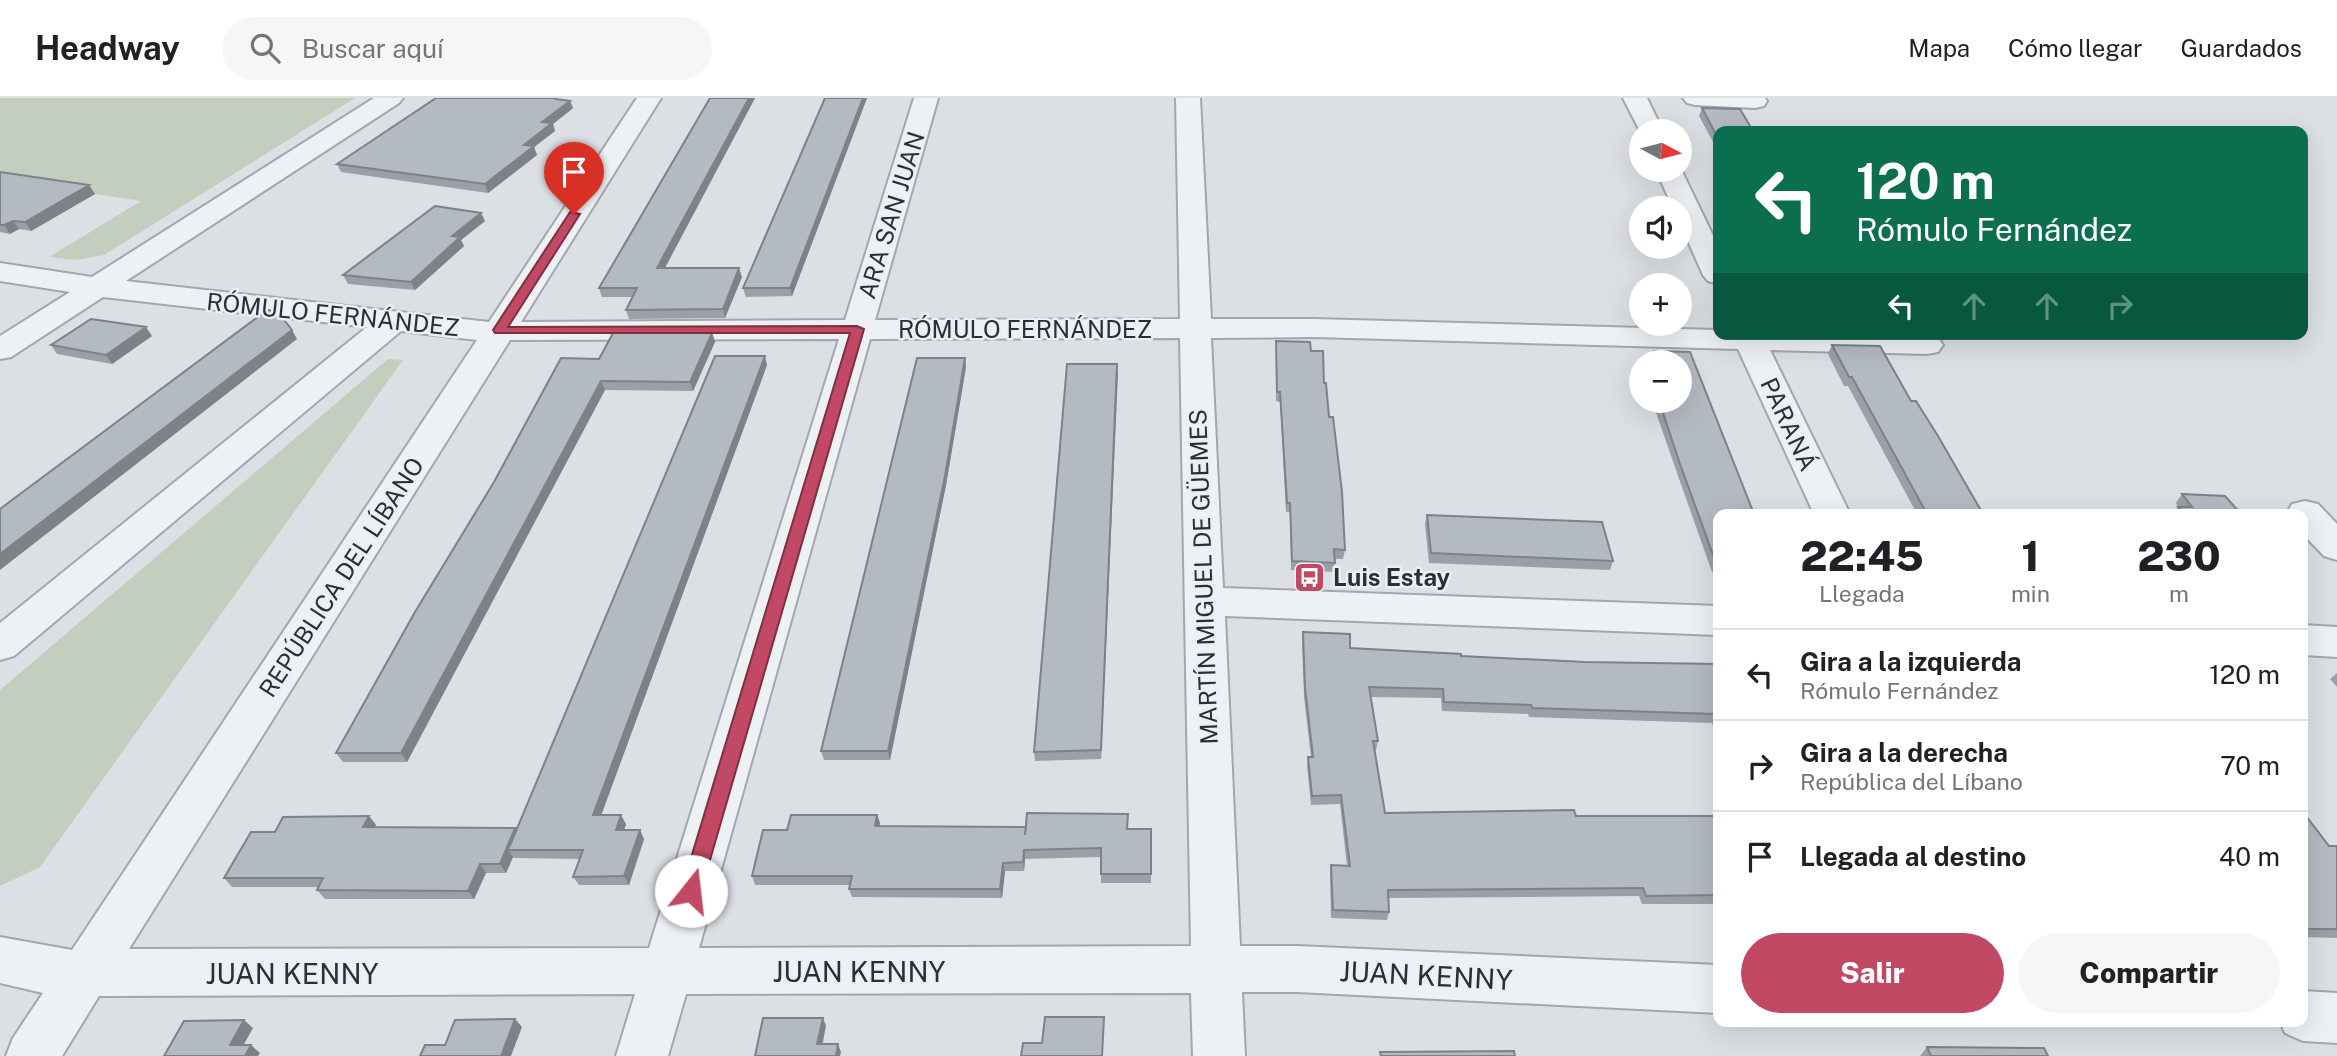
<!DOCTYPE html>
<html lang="es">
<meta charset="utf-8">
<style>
body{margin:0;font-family:"Public Sans",sans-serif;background:#f6f6f6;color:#202124;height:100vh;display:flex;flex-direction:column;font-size:26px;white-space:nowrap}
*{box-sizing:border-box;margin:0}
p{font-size:23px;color:#757577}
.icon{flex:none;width:38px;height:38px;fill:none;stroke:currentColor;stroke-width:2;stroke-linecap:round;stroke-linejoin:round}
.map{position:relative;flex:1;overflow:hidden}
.panel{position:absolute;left:1713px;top:411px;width:595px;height:518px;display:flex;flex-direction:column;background:#fff;border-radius:14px;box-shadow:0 7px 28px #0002}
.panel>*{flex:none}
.banner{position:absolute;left:1713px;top:28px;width:595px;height:214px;border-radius:14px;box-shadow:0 7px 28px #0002;background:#0b6e4f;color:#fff;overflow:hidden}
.needle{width:46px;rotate:97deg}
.buttons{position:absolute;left:1629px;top:21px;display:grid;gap:14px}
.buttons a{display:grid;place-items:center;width:63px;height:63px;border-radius:50%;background:#fff;box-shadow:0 7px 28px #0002;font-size:35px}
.pin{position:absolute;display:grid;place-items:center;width:60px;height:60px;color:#fff;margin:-72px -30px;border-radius:50% 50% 50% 0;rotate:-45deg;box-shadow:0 0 7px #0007}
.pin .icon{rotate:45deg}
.me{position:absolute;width:77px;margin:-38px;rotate:16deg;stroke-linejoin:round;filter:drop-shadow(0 0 5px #0008)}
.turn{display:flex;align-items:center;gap:24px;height:147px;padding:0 28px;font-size:32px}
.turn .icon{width:91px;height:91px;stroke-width:2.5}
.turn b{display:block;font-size:49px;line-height:60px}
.lanes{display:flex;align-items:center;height:66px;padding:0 28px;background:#0003;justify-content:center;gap:35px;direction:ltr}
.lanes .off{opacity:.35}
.eta{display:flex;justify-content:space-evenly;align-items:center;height:119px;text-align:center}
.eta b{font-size:42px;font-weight:800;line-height:49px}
.action{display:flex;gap:14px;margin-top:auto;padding:14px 28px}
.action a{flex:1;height:80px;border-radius:42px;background:#c24964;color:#fff;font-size:28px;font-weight:800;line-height:80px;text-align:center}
.action a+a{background:#f6f6f6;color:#202124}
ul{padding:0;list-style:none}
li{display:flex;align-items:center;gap:21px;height:91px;padding:0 28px;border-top:2px solid #e0e0e0}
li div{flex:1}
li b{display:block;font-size:26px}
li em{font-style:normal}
header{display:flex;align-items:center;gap:42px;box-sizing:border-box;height:98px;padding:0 35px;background:#fff;border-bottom:2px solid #e0e0e0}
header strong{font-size:33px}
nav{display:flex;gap:38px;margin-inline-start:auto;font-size:24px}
.search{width:490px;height:63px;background:#f6f6f6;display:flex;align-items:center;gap:18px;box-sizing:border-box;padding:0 24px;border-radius:38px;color:#757577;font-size:26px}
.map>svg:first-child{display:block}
.green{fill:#c3cebe}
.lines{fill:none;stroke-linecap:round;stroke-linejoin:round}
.minor-casing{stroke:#a2a7ae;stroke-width:4}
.minor{fill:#eef1f4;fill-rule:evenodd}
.wall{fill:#9ba0a6}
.shaded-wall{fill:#7e8287}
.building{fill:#b4bac1;stroke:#7e8287;stroke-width:2}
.route{fill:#c24964;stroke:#7e2f41;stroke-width:2}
.labels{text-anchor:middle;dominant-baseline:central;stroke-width:5;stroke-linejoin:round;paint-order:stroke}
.street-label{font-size:24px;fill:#272f3a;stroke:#ebeff3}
.poi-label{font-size:24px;font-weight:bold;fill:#272f3a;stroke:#ebeff3;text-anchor:start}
.near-street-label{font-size:28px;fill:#272f3a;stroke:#ebeff3}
</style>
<header>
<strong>Headway</strong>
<div class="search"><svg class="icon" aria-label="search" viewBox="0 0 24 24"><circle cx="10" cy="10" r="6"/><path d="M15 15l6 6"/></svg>Buscar aquí</div>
<nav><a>Mapa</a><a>Cómo llegar</a><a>Guardados</a></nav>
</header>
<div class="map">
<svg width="2337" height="958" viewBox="0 0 2337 958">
<rect width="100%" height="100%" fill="#dce0e5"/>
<path class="green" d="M 0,0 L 355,0 L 104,157 L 76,162 L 49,159 L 141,103 L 0,81 Z
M 388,261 L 403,262 L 40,769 L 0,788 L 0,592 Z"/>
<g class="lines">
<defs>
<path id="minor" d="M 374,0 L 403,0 L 399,5 L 126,183 L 489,224 L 637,0 L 661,0 L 521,224 L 845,222 L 914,0 L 938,0 L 875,222 L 1180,221 L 1176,0 L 1200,0 L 1211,221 L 1314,221 L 1718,232 L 1718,236 L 1880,236 L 1938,240 L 1943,247 L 1938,254 L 1927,256 L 1770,252 L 1850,416 L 1814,416 L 1738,251 L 1314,239 L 1211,240 L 1223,490 L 1718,508 L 1718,537 L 1225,518 L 1240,848 L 1297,848 L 1718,867 L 1718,915 L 1297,894 L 1242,894 L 1245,958 L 1193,958 L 1191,895 L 686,896 L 668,958 L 616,958 L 635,896 L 99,898 L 62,958 L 6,958 L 13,940 L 43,895 L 0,885 L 0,839 L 72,852 L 477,242 L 401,233 L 14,558 L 0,562 L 0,525 L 367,229 L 103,199 L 11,259 L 0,261 L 0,238 L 70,194 L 0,183 L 0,165 L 92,179 ZM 1180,240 L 1191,848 L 699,850 L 870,241 ZM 839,241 L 649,850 L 129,851 L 510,242 Z
M 1623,0 L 1647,0 L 1663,33 L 1642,33 L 1642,37 Z
M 1683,0 L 1765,0 L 1767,3 L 1764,8 L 1755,10 L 1695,7 L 1687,5 Z
M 1680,69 L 1718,148 L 1718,186 L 1708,183 L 1703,177 L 1680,125 L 1680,110 L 1673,110 L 1656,72 L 1680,72 Z
M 2305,403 L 2318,406 L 2337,426 L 2337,462 L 2324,458 L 2303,436 L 2303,416 L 2287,415 L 2292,406 Z
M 2303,527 L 2337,529 L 2337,559 L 2303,557 Z
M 2303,893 L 2337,895 L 2337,945 L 2303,943 L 2285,935 L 2280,924 L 2303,924 Z"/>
</defs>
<use href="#minor" class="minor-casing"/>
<use href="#minor" class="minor"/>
</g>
<path class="wall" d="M 710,0 L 755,0 L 665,170 L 742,179 L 725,220 L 629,221 L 626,212 L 633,199 L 602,199 L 599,190 Z
M 825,0 L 867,0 L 792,198 L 746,199 L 743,190 Z
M 568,2 L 573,10 L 553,26 L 555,33 L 534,49 L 537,57 L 488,95 L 341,74 L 337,66 Z
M 1702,10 L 1718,33 L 1718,53 L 1699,18 Z
M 0,74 L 89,87 L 95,96 L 31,133 L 19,131 L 10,136 L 0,134 Z
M 485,123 L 461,142 L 464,148 L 415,192 L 348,186 L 343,177 Z
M 712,235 L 715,244 L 693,293 L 605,292 L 407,664 L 343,664 L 336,655 L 599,261 Z
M 152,238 L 112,266 L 57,256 L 51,247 Z
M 1276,243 L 1311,253 L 1324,285 L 1345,452 L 1343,461 L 1335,461 L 1334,474 L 1291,472 L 1290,414 L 1286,414 L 1280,304 L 1276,303 Z
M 1832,247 L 1911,303 L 1983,416 L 1917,416 L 1848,288 L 1844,288 L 1828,256 Z
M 1654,253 L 1690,254 L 1754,416 L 1718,416 L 1718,474 L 1712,474 L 1677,375 L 1652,303 L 1680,303 L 1680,264 L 1644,264 L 1645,262 L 1651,263 Z
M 965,260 L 966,269 L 946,387 L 890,662 L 824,662 L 821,653 Z
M 1117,266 L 1101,661 L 1035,663 L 1034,654 Z
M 767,267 L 601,717 L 626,726 L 624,732 L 644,741 L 629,787 L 579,787 L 573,779 L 580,761 L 514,760 L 513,759 L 506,775 L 486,775 L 474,801 L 325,801 L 317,792 L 319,789 L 232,789 L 224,780 L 275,734 L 369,718 L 376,727 L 374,729 L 516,732 Z
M 2182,396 L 2241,416 L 2172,416 L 2178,409 L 2176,405 Z
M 1427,417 L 1613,463 L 1610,472 L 1429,465 L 1425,426 Z
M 1303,534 L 1350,550 L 1461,558 L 1585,564 L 1718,566 L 1718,643 L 1712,625 L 1529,619 L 1528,616 L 1442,613 L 1441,600 L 1371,599 L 1378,643 L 1376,652 L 1375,652 L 1385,715 L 1576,718 L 1718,718 L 1718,806 L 1642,806 L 1639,798 L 1388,800 L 1389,814 L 1387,822 L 1331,820 L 1330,776 L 1331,767 L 1347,768 L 1340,706 L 1311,707 L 1307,668 L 1308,659 L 1311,659 L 1304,599 L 1302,543 Z
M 2337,575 L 2337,589 L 2330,581 Z
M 2303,714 L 2329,748 L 2337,748 L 2337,840 L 2303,839 Z
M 877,717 L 880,725 L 879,728 L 1151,731 L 1151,785 L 1101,785 L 1101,759 L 1025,761 L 1024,773 L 1005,773 L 1002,800 L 852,799 L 849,791 L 850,787 L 755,787 L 752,778 L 787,732 Z
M 1927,949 L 2048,958 L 1920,958 Z"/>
<path class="shaded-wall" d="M 749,0 L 755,0 L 660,179 L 657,170 Z
M 863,0 L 867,0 L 792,198 L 790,190 Z
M 570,3 L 573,10 L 553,26 L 555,33 L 534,49 L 537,57 L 488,95 L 485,86 L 524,47 L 542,24 Z
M 89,87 L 95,96 L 31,133 L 25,124 Z
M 481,115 L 485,123 L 461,142 L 464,148 L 415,192 L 411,184 L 452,138 Z
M 13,123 L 19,131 L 10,136 L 4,127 Z
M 739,170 L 742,179 L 725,220 L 723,211 Z
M 146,229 L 152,238 L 112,266 L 106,257 Z
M 292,232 L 297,241 L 0,472 L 0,456 Z
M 712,235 L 715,244 L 693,293 L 690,284 Z
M 765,258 L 767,267 L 598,726 L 593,717 Z
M 965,260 L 966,269 L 946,387 L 890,662 L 888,653 Z
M 1117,266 L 1118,275 L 1101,661 L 1101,652 Z
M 601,283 L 605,292 L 407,664 L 401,655 Z
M 621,717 L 626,726 L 621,741 L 616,732 Z
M 877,717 L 880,725 L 878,737 L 875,728 Z
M 369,718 L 376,727 L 370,738 L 363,729 Z
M 515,730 L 521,739 L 508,752 L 513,759 L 506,775 L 500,766 Z
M 640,732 L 644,741 L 629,787 L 624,778 Z
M 1024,752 L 1025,761 L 1024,773 L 1023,764 Z
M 1003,765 L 1005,773 L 1002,800 L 1000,791 Z
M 480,766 L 486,775 L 474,801 L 468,793 Z
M 823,920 L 826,928 L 821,954 L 817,946 Z
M 515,921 L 522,929 L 511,958 L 501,958 Z
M 244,922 L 253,930 L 239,955 L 230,947 Z
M 838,946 L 841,954 L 840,958 L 836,958 Z
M 251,947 L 260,955 L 258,958 L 245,958 Z"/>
<path class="building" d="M 436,0 L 557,0 L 556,1 L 570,3 L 542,24 L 552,25 L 524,47 L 534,48 L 485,86 L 337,66 Z
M 710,0 L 749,0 L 657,170 L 739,170 L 723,211 L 626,212 L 637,190 L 599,190 Z
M 825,0 L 863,0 L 790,190 L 743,190 Z
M 1702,10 L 1740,11 L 1753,33 L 1718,33 L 1718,40 Z
M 0,74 L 89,87 L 25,124 L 13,123 L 4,127 L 0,127 Z
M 435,108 L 481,115 L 452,138 L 460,139 L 411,184 L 343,177 Z
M 267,212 L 277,213 L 292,232 L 0,456 L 0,411 Z
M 91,221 L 146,229 L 106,257 L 51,247 Z
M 613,235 L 712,235 L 690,284 L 601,283 L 401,655 L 336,655 L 415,514 L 494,384 L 561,260 L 599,261 Z
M 1276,243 L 1310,244 L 1311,253 L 1323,253 L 1324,285 L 1326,285 L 1329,319 L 1333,319 L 1342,394 L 1345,452 L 1334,451 L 1335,465 L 1292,463 L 1290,405 L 1287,405 L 1280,294 L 1277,294 Z
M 1832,247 L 1880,248 L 1911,303 L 1916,303 L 1938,338 L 1983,416 L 1927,416 L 1852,279 L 1849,279 Z
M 1654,253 L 1690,254 L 1754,416 L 1718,416 L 1718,465 L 1716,465 L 1680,366 L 1659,303 L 1680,303 L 1680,264 L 1646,264 L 1645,262 L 1657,263 Z
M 715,258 L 765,258 L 593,717 L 621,717 L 616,732 L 640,732 L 624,778 L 573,779 L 583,752 L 508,752 Z
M 917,260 L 965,260 L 945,378 L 888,653 L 821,653 Z
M 1067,266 L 1117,266 L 1101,652 L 1034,654 Z
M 2182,396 L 2225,398 L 2241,416 L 2184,416 L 2178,409 L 2192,409 Z
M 1427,417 L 1602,424 L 1613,463 L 1431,455 Z
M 1303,534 L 1350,536 L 1350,550 L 1461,556 L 1461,558 L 1585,564 L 1718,566 L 1718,623 L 1716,616 L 1532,610 L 1531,607 L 1444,604 L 1443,591 L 1369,589 L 1378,643 L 1373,643 L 1385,715 L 1574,712 L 1576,718 L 1718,718 L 1718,797 L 1646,798 L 1643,790 L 1388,792 L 1389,814 L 1333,812 L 1331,767 L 1350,768 L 1341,697 L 1312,698 L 1308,659 L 1313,659 L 1305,590 Z
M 2303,714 L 2329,748 L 2337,748 L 2337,831 L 2307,831 L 2303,825 Z
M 1027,715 L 1128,716 L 1127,731 L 1151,731 L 1151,776 L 1101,776 L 1101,750 L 1024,752 L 1023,764 L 1003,765 L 1000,791 L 849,791 L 852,778 L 752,778 L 763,732 L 787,732 L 791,717 L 877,717 L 875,728 L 1026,729 L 1025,737 Z
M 369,718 L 363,729 L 515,730 L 500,766 L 480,766 L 468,793 L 317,792 L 323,780 L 224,780 L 251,734 L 275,734 L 283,719 Z
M 1045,919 L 1104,919 L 1102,958 L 1021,958 L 1023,945 L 1042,945 Z
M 763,920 L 823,920 L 817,946 L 838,946 L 836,958 L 755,958 Z
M 515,921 L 501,958 L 420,958 L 425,947 L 445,947 L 455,922 Z
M 244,922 L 230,947 L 251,947 L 245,958 L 164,958 L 184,923 Z
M 1927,949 L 2044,950 L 2048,958 L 1931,958 Z
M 1514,953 L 1515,958 L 1381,958 L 1380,954 Z"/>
<path class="route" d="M 570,114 L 580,116 L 508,229 L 857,228 L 864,231 L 701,793 L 698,799 L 691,802 L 684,799 L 681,793 L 850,235 L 495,235 L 493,232 Z"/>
<defs>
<symbol id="bus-square" viewBox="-11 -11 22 22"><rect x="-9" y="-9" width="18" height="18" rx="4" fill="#c24964" stroke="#ebeff3"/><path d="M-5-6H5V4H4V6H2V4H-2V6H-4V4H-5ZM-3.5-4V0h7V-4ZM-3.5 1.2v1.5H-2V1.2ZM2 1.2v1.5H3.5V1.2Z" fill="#fff"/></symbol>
</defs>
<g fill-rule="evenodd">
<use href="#bus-square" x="1292" y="462" width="35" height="35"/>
</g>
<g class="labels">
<g class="street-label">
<text transform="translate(891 117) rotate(-73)">ARA SAN JUAN</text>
<text transform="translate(333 216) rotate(6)">RÓMULO FERNÁNDEZ</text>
<text x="1025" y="231">RÓMULO FERNÁNDEZ</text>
<text transform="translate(1789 326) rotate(65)">PARANÁ</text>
<text transform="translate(341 479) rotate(-57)">REPÚBLICA DEL LÍBANO</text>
<text transform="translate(1203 479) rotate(-92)">MARTÍN MIGUEL DE GÜEMES</text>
</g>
<g class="poi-label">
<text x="1333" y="479">Luis Estay</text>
</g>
<g class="near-street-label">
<text x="859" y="873">JUAN KENNY</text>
<text x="292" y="875">JUAN KENNY</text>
<text transform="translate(1426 877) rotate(3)">JUAN KENNY</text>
</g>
</g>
</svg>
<div class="buttons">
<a><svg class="needle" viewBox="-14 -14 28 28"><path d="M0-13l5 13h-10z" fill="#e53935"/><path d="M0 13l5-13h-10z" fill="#757577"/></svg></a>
<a><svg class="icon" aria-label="sound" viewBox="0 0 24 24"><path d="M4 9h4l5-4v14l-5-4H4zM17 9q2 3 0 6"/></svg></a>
<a>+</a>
<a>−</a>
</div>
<div class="pin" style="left:574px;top:116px;background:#d93025"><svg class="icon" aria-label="arrive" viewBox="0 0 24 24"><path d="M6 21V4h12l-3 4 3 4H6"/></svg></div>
<svg class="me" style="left:691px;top:793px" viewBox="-20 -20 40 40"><circle r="19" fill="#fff"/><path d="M0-13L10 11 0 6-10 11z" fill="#c24964"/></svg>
<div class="banner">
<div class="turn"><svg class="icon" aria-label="left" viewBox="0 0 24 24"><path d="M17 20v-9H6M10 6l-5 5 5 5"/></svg><div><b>120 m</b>Rómulo Fernández</div></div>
<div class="lanes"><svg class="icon" aria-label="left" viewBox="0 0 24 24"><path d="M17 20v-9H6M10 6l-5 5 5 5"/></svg><svg class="icon off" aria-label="ahead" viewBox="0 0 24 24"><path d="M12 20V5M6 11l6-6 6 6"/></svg><svg class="icon off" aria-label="ahead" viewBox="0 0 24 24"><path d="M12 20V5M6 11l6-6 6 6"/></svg><svg class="icon off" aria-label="right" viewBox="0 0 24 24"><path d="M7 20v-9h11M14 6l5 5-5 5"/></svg></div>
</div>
<section class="panel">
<div class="eta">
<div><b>22:45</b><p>Llegada</p></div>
<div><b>1</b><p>min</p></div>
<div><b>230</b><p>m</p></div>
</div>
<ul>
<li><svg class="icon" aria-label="left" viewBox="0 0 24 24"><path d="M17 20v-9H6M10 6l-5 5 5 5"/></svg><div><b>Gira a la izquierda</b><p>Rómulo Fernández</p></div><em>120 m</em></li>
<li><svg class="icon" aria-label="right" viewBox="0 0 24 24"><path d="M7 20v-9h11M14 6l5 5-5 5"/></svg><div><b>Gira a la derecha</b><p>República del Líbano</p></div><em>70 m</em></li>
<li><svg class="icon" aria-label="arrive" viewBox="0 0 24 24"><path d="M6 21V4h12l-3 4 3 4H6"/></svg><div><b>Llegada al destino</b></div><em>40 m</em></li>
</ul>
<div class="action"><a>Salir</a><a>Compartir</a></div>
</section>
</div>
